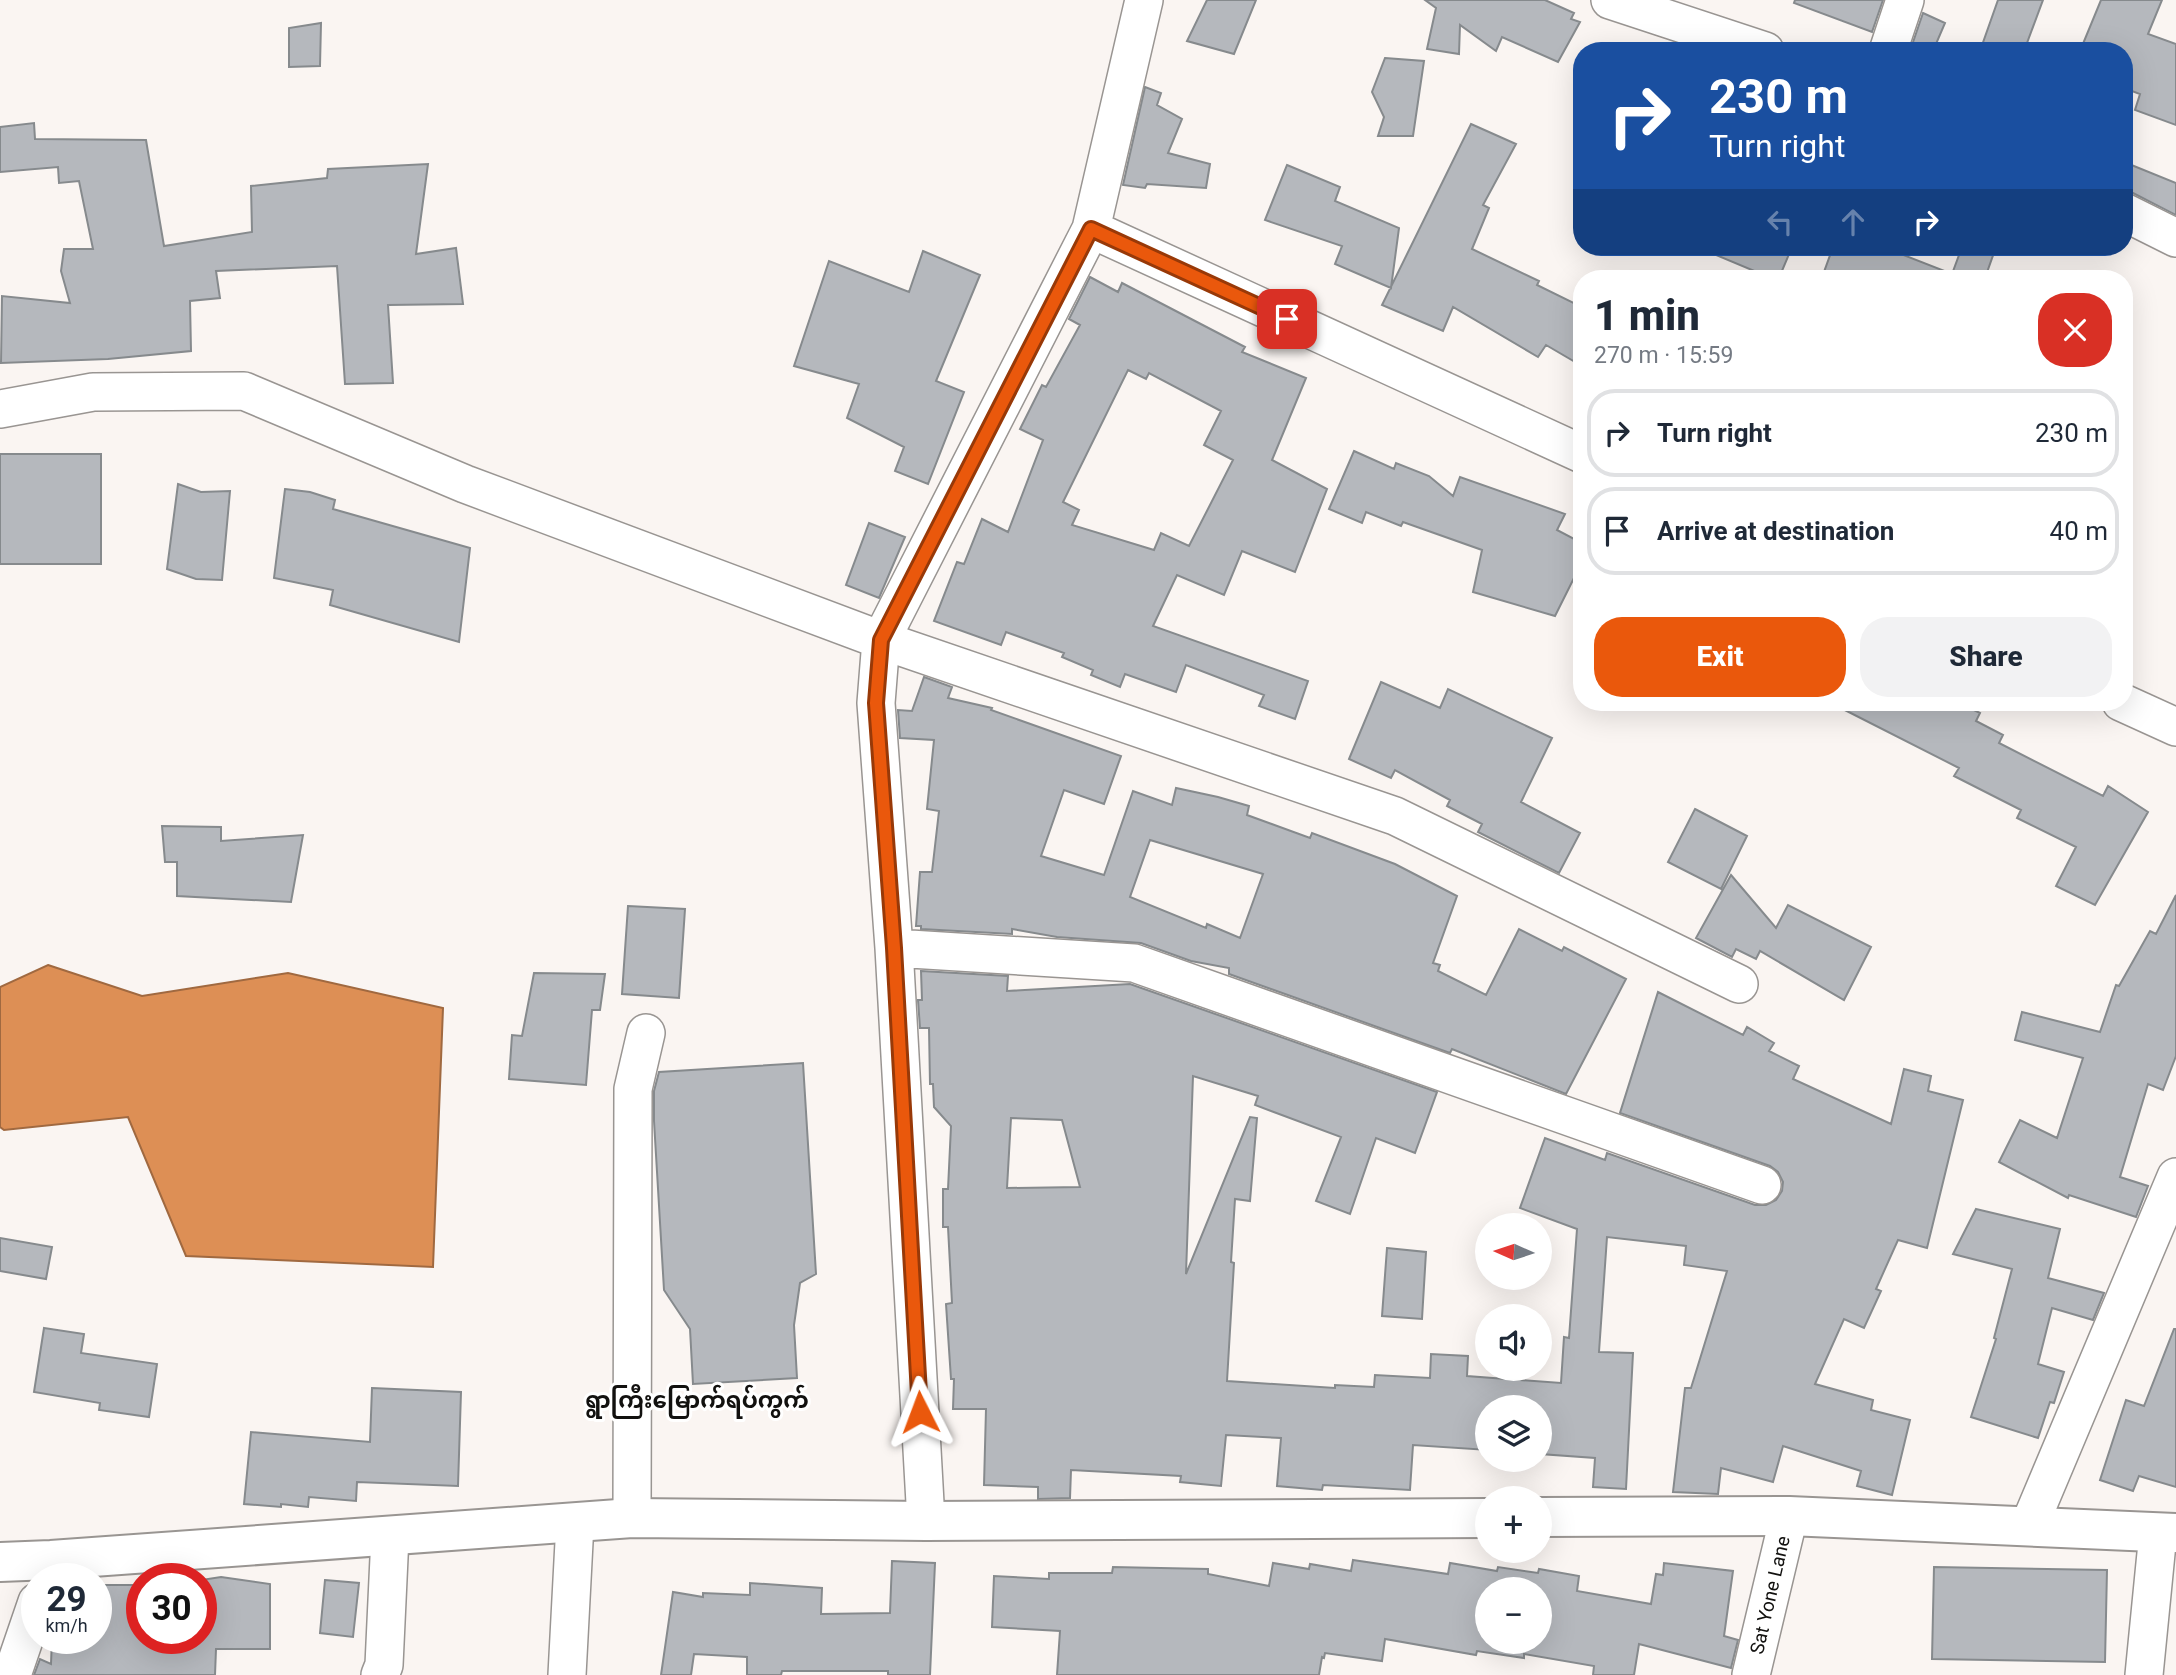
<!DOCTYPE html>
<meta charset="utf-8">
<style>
body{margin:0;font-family:Roboto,"Noto Sans Myanmar",sans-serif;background:#f2f2f3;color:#1f2937;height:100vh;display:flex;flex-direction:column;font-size:26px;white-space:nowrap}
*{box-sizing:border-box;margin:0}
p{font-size:23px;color:#747a83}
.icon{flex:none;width:38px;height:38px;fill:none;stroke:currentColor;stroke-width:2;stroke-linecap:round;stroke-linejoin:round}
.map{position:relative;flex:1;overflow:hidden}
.details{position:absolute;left:1573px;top:270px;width:560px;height:441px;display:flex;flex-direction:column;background:#fff;border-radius:28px;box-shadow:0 7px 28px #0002}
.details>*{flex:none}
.banner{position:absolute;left:1573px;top:42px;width:560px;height:214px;border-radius:28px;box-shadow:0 7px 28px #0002;background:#1a4fa0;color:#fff;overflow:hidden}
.needle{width:46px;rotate:273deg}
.controls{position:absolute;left:1475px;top:1213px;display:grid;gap:14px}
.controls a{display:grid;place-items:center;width:77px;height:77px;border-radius:50%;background:#fff;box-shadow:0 7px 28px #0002;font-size:35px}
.speed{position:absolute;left:21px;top:1563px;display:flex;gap:14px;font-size:35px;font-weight:700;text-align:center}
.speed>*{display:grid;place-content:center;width:91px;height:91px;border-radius:50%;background:#fff;box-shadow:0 7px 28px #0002;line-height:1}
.speed small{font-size:18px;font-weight:400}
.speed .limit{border:10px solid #d22;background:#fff;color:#111}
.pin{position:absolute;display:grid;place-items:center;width:60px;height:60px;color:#fff;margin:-30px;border-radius:14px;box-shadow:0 4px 10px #0006}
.me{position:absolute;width:77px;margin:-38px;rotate:357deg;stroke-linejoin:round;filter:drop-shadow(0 0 5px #0008)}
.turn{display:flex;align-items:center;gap:24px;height:147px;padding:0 21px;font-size:32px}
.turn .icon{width:91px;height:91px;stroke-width:2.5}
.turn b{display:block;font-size:49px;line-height:60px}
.lanes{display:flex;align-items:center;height:66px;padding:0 21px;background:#0003;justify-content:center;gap:35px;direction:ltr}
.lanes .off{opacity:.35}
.round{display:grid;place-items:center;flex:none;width:74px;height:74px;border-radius:28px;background:#f2f2f3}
.overview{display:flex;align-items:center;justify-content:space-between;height:119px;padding:0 21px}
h1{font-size:42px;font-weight:800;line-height:52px}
.primary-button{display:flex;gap:14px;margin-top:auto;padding:14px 21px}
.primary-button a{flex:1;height:80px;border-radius:28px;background:#ea580c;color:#fff;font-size:28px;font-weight:800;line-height:80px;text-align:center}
.primary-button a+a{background:#f2f2f3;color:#1f2937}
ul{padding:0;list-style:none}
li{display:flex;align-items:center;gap:21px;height:88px;margin:0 14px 10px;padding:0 7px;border:4px solid #e0e1e3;border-radius:28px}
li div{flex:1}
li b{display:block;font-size:26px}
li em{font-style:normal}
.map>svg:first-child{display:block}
.water{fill:#dd8f55;stroke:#a06940;stroke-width:2}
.building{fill:#b5b8bd;stroke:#868a8d;stroke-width:2;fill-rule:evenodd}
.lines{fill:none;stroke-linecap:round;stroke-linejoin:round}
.street-casing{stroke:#999592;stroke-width:40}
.primary-casing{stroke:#999592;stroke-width:42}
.street{stroke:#fff;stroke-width:37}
.primary{stroke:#fff;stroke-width:38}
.route-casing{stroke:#983908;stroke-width:18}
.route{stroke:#ea580c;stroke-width:12}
.labels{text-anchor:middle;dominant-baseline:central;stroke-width:6;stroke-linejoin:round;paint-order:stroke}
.street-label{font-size:19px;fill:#12110f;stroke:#fff}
.quarter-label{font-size:23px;font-weight:bold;fill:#12110f;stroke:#fff}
</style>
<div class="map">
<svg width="2176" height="1675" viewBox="0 0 2176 1675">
<rect width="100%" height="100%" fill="#faf5f2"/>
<path class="water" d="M 48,965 L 142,996 L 288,973 L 443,1008 L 433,1267 L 186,1256 L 128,1117 L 4,1130 L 0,1127 L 0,987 Z"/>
<path class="building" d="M 1207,0 L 1256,0 L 1234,54 L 1187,41 Z
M 1425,0 L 1545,0 L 1574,13 L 1571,19 L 1580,22 L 1558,62 L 1502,37 L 1496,51 L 1460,25 L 1459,54 L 1427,49 L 1436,8 Z
M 1795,0 L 1883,0 L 1872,32 L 1794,3 Z
M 1998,0 L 2043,0 L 2024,51 L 1980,51 Z
M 2101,0 L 2162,0 L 2148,34 L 2176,44 L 2176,125 L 2135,110 L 2140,94 L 2124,88 L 2124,51 L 2080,51 Z
M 1923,13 L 1945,23 L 1933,51 L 1910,51 Z
M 321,23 L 320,66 L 289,67 L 289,28 Z
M 1385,58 L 1424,61 L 1413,136 L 1378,136 L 1384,117 L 1372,92 Z
M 1145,87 L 1161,93 L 1157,105 L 1182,119 L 1168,153 L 1210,164 L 1206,188 L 1147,184 L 1145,188 L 1123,185 Z
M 34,123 L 35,139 L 146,140 L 164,246 L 252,232 L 251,186 L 327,178 L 328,169 L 428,164 L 416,254 L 456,248 L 463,304 L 388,305 L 393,383 L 345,384 L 337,266 L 216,271 L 220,298 L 190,301 L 191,351 L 108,359 L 1,363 L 2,296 L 70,303 L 61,271 L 64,249 L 93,249 L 79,181 L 59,183 L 58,167 L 0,172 L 0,127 Z
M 1471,124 L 1516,144 L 1483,205 L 1489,208 L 1472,249 L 1539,281 L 1537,285 L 1582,307 L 1582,366 L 1546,345 L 1538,357 L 1453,307 L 1443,331 L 1382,305 Z
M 2124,162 L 2176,183 L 2176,215 L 2133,193 L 2124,191 Z
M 1287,165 L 1340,187 L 1335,201 L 1399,228 L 1391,288 L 1335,264 L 1342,246 L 1265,220 Z
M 1697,247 L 1792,247 L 1779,278 L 1771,278 Z
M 1833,247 L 1883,247 L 1952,274 L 1962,247 L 1996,247 L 1985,278 L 1840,278 L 1824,272 Z
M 923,251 L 980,275 L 936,381 L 964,392 L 928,484 L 895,471 L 904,447 L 847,418 L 859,384 L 794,366 L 829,261 L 909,292 Z
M 1090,277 L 1118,292 L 1122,283 L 1245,347 L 1242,352 L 1306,378 L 1272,460 L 1327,489 L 1295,572 L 1242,551 L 1224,595 L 1177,575 L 1153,626 L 1308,681 L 1295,719 L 1259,706 L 1264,695 L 1186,665 L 1176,692 L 1125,674 L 1120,687 L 1091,675 L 1093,670 L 1062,657 L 1064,653 L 1006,632 L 1001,645 L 934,621 L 957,562 L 964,564 L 982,519 L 1008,532 L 1043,440 L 1020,429 L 1042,385 L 1046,387 L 1080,325 L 1069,319 ZM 1128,370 L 1146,379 L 1149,373 L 1221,411 L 1204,445 L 1233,460 L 1189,546 L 1161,533 L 1154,550 L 1072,525 L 1079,510 L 1063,502 Z
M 1354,451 L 1394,469 L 1396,463 L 1429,476 L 1453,496 L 1460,477 L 1565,514 L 1557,530 L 1582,543 L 1582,562 L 1555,616 L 1473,592 L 1482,550 L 1403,522 L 1401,526 L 1366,512 L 1362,523 L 1329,509 Z
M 0,454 L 101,454 L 101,564 L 0,564 Z
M 178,484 L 201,492 L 230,491 L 222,580 L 196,579 L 167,569 Z
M 285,489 L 310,492 L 335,500 L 333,509 L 470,548 L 459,642 L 330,605 L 333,590 L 274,578 Z
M 869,523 L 905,537 L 879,598 L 846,585 Z
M 924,677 L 952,687 L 948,698 L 992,708 L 991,710 L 1121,756 L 1104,804 L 1064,790 L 1041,856 L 1104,875 L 1133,791 L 1172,805 L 1176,788 L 1218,797 L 1249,806 L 1247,815 L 1310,838 L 1312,833 L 1395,864 L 1457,896 L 1433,963 L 1440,965 L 1438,971 L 1486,995 L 1519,929 L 1562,951 L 1564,947 L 1626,979 L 1566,1094 L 1452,1049 L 1450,1053 L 1229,974 L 1229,968 L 1191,961 L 1141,943 L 1057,937 L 1012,929 L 1012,934 L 921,929 L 921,926 L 916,926 L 920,872 L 932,872 L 939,811 L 927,809 L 934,740 L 900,738 L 898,710 L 912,711 ZM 1150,840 L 1263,874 L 1240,938 L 1207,924 L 1206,928 L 1130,897 Z
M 1381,682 L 1440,708 L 1448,689 L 1552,738 L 1521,802 L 1580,833 L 1559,873 L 1478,832 L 1482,824 L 1447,806 L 1450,800 L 1395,770 L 1391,778 L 1349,759 Z
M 1829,702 L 1958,702 L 1980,713 L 1976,721 L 2003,735 L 1999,743 L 2103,796 L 2108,786 L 2148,812 L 2095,905 L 2056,886 L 2076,847 L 2017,818 L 2021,810 L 1954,776 L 1959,768 Z
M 1695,809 L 1747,836 L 1721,889 L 1668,862 Z
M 162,826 L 221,827 L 221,841 L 303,835 L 291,902 L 177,896 L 177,862 L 165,862 Z
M 1731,875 L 1776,928 L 1788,905 L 1871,947 L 1844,1000 L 1760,951 L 1756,959 L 1736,949 L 1732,957 L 1696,938 Z
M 2176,895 L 2176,1056 L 2163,1090 L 2148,1084 L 2120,1177 L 2148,1186 L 2136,1217 L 2069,1195 L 2068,1198 L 1999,1162 L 2020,1120 L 2057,1138 L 2083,1058 L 2015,1040 L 2022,1012 L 2100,1032 L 2116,985 L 2119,986 L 2150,931 L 2156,934 Z
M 628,906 L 685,909 L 679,998 L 622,994 Z
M 921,971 L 1008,976 L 1007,991 L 1130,984 L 1437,1092 L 1415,1153 L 1376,1138 L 1350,1214 L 1316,1201 L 1341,1137 L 1255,1105 L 1258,1096 L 1193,1076 L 1186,1274 L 1250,1117 L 1257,1118 L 1250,1201 L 1235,1199 L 1231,1262 L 1234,1263 L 1227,1381 L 1335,1388 L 1335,1385 L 1374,1387 L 1375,1375 L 1430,1378 L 1431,1354 L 1468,1356 L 1467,1376 L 1561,1383 L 1564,1337 L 1569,1338 L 1577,1229 L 1520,1208 L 1545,1138 L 1605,1160 L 1607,1153 L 1755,1205 L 1766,1205 L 1776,1200 L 1782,1191 L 1783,1182 L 1778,1172 L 1770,1166 L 1620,1113 L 1658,992 L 1743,1035 L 1747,1027 L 1774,1043 L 1769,1051 L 1799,1066 L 1793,1079 L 1891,1124 L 1904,1069 L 1931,1076 L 1928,1091 L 1963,1100 L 1927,1248 L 1898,1240 L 1876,1289 L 1881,1291 L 1864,1328 L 1844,1319 L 1815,1384 L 1873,1400 L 1871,1410 L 1910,1420 L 1892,1495 L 1857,1486 L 1861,1471 L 1783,1446 L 1773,1482 L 1721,1468 L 1718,1494 L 1673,1492 L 1685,1388 L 1691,1388 L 1727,1271 L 1684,1265 L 1686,1246 L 1607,1237 L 1599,1352 L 1633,1353 L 1626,1489 L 1593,1487 L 1595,1458 L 1540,1454 L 1540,1407 L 1488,1407 L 1488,1450 L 1413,1445 L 1410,1490 L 1323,1485 L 1322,1490 L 1277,1486 L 1281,1438 L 1226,1435 L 1221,1486 L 1180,1482 L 1181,1476 L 1071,1470 L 1070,1498 L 1038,1499 L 1038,1487 L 984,1485 L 986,1409 L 953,1409 L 954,1379 L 951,1379 L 946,1304 L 952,1303 L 948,1227 L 943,1227 L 943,1189 L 948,1189 L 951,1126 L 934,1107 L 933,1084 L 930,1084 L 929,1028 L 920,1028 L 918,1000 L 922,1000 ZM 1011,1118 L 1062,1120 L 1080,1187 L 1007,1188 Z
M 534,973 L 605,974 L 600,1010 L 592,1010 L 586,1085 L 509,1079 L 512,1035 L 522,1036 Z
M 803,1063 L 816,1274 L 800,1283 L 794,1325 L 797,1378 L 693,1384 L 690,1329 L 664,1290 L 654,1121 L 654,1091 L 659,1072 Z
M 1976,1209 L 2060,1229 L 2048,1278 L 2104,1293 L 2093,1320 L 2052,1308 L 2038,1364 L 2064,1372 L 2054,1403 L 2050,1402 L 2038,1438 L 1971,1417 L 1996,1339 L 1994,1338 L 2012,1269 L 1953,1254 Z
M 0,1238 L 52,1247 L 46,1279 L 0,1271 Z
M 1387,1248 L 1426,1252 L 1422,1319 L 1382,1316 Z
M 44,1328 L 84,1334 L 81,1353 L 157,1364 L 149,1417 L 99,1410 L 100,1403 L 34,1392 Z
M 2174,1329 L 2176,1329 L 2176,1487 L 2139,1476 L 2133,1491 L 2100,1480 L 2126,1400 L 2144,1406 Z
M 372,1388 L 461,1392 L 458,1486 L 357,1482 L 356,1501 L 309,1497 L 308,1507 L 281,1504 L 281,1507 L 244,1504 L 251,1432 L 370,1442 Z
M 1353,1560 L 1448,1574 L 1450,1563 L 1497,1571 L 1498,1567 L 1538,1573 L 1539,1569 L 1579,1576 L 1577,1591 L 1651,1604 L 1656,1574 L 1663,1575 L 1664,1563 L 1733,1571 L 1724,1636 L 1738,1640 L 1731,1668 L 1639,1644 L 1634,1675 L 1593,1675 L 1594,1666 L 1524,1654 L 1524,1658 L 1477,1651 L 1476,1655 L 1385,1639 L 1382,1661 L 1325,1653 L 1324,1658 L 1322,1657 L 1319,1675 L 1057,1675 L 1060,1631 L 992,1627 L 994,1576 L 1049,1579 L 1049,1573 L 1112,1573 L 1113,1567 L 1208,1569 L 1208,1574 L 1269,1586 L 1273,1563 L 1309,1569 L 1310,1564 L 1351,1571 ZM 1488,1589 L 1540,1589 L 1540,1642 L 1488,1642 Z
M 892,1561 L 935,1563 L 930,1675 L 888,1675 L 888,1671 L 782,1671 L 781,1675 L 747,1675 L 747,1657 L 694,1654 L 691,1675 L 661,1675 L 673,1592 L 703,1597 L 703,1593 L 750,1595 L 750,1583 L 822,1588 L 821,1614 L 890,1613 Z
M 1934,1567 L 2107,1570 L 2105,1662 L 1932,1659 Z
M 221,1577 L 270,1584 L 270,1649 L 216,1649 L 215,1675 L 34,1675 L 40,1659 L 51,1664 L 52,1638 L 96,1638 L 96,1585 L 142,1585 L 142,1638 L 201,1638 L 201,1580 Z
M 325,1580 L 359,1583 L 353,1637 L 320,1633 Z"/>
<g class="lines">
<defs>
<path id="street" d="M 1610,0 L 1765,51
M 1888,51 L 1905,0
M 2124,212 L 2176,238
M 1091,229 L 1582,454
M 0,409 L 93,392 L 244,391 L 465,484 L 881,640 L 1395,816 L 1739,984
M 2121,702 L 2176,727
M 894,948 L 1134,963 L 1762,1185
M 632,1518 L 633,1089 L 646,1033
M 926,1521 L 894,948 L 876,703 L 881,640 L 1091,229 L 1144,0
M 2029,1526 L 2176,1177
M 12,1675 L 37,1602
M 380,1675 L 384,1665 L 390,1536
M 567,1675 L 575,1523
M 1751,1675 L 1789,1516
M 2144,1675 L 2158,1533"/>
<path id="primary" d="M 1540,1517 L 1789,1516 L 2176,1533
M 0,1562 L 51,1560 L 632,1518 L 926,1521 L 1488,1518"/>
</defs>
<use href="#street" class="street-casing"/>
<use href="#primary" class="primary-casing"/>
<use href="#street" class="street"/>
<use href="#primary" class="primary"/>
</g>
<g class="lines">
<defs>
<path id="route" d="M 920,1412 L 894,948 L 876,703 L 881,640 L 1091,229 L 1287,319"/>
</defs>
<use href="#route" class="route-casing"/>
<use href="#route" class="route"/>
</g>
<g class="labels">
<g class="street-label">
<text transform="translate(1770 1595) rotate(-77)">Sat Yone Lane</text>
</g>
<g class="quarter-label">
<text x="697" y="1400">ရွာကြီးမြောက်ရပ်ကွက်</text>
</g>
</g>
</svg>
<div class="controls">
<a><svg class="needle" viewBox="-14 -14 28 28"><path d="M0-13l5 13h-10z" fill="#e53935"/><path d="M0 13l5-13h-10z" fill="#747a83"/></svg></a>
<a><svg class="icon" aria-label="sound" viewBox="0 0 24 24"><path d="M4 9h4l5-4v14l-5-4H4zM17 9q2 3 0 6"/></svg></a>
<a><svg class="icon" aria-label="layers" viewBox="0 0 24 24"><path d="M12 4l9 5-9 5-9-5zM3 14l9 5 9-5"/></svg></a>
<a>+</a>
<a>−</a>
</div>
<div class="speed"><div>29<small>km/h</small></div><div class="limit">30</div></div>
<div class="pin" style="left:1287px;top:319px;background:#d93025"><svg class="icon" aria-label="arrive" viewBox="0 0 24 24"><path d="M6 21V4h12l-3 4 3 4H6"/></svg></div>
<svg class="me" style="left:920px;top:1412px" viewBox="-20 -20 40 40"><path d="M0-17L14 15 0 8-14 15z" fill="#ea580c" stroke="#fff" stroke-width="4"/></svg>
<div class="banner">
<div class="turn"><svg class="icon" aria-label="right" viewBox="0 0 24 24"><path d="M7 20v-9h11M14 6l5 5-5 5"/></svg><div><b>230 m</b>Turn right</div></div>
<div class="lanes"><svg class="icon off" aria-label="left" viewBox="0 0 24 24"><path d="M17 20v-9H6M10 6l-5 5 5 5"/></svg><svg class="icon off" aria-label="ahead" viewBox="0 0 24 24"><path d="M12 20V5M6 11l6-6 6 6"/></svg><svg class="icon" aria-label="right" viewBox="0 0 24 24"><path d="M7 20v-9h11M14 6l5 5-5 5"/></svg></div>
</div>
<section class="details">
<div class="overview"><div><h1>1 min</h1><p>270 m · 15:59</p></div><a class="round" style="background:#d93025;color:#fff"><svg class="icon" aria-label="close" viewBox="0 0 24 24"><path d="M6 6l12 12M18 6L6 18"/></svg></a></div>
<ul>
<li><svg class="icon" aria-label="right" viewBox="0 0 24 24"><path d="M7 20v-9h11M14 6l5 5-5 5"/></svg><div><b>Turn right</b></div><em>230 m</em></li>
<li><svg class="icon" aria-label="arrive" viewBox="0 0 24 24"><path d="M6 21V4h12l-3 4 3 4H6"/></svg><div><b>Arrive at destination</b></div><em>40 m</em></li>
</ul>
<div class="primary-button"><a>Exit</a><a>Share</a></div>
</section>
</div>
